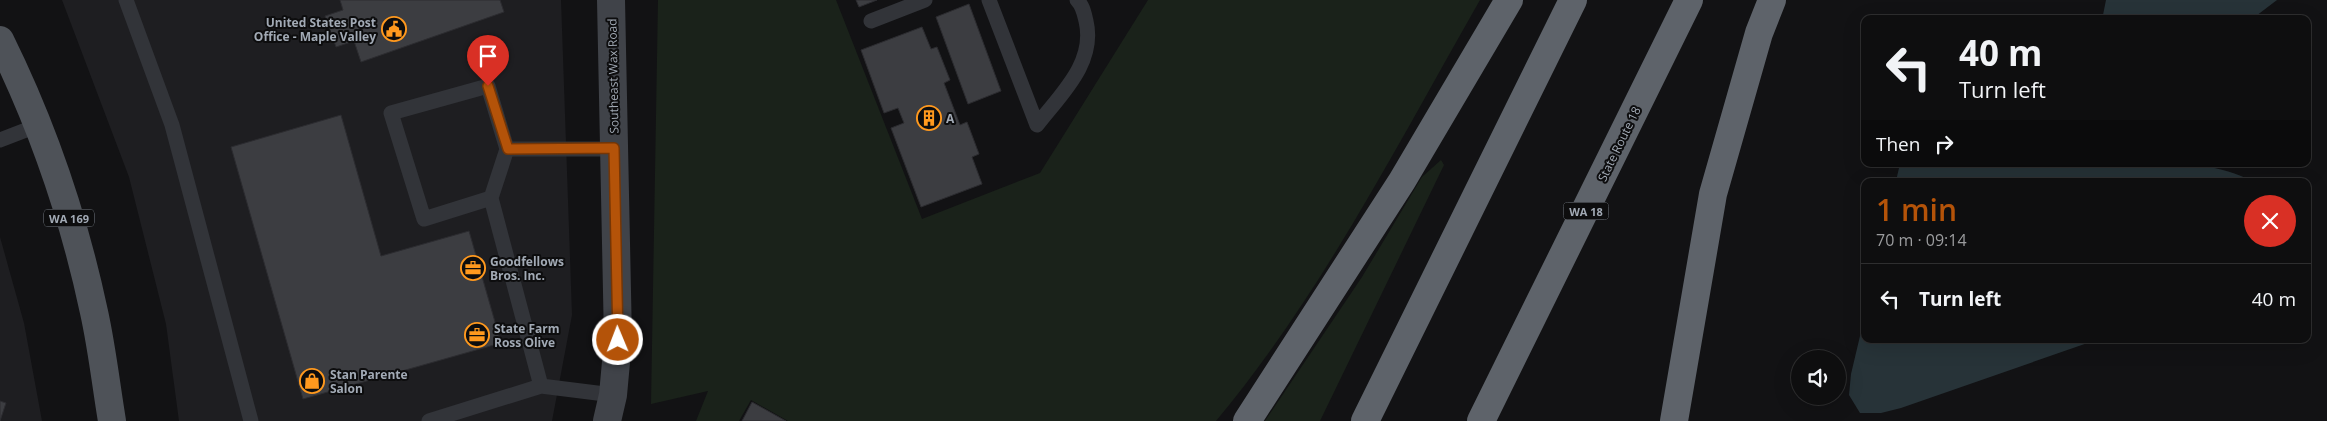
<!DOCTYPE html>
<meta charset="utf-8">
<style>
body{margin:0;font-family:"Open Sans",sans-serif;background:#1c1c1d;color:#f1f3f6;height:100vh;display:flex;flex-direction:column;font-size:19px;white-space:nowrap}
*{box-sizing:border-box;margin:0}
p{font-size:16px;color:#9b9c9e}
.icon{flex:none;width:28px;height:28px;fill:none;stroke:currentColor;stroke-width:2;stroke-linecap:round;stroke-linejoin:round}
.map{position:relative;flex:1;overflow:hidden}
.side{position:absolute;left:1861px;top:178px;width:450px;height:165px;display:flex;flex-direction:column;background:#0e0e0f;border-radius:10px;box-shadow:0 5px 20px #0002,0 0 0 1px #2e2e2f}
.side>*{flex:none}
.banner{position:absolute;left:1861px;top:15px;width:450px;height:152px;border-radius:10px;box-shadow:0 5px 20px #0002,0 0 0 1px #2e2e2f;background:#0e0e0f;color:#f1f3f6;overflow:hidden}
.tools{position:absolute;left:1791px;top:350px;display:grid;gap:10px}
.tools a{display:grid;place-items:center;width:55px;height:55px;border-radius:50%;background:#0e0e0f;box-shadow:0 5px 20px #0002,0 0 0 1px #2e2e2f;font-size:25px}
.pin{position:absolute;display:grid;place-items:center;width:42px;height:42px;color:#fff;margin:-51px -21px;border-radius:50% 50% 50% 0;rotate:-45deg;box-shadow:0 0 5px #0007}
.pin .icon{rotate:45deg}
.me{position:absolute;width:55px;margin:-28px;rotate:359deg;stroke-linejoin:round;filter:drop-shadow(0 0 4px #0008)}
.turn{display:flex;align-items:center;gap:18px;height:105px;padding:0 15px;font-size:22px}
.turn .icon{width:65px;height:65px;stroke-width:2.5}
.turn b{display:block;font-size:35px;line-height:42px}
.then{display:flex;align-items:center;height:48px;padding:0 15px;background:#0003;gap:10px;font-size:19px}
.round{display:grid;place-items:center;flex:none;width:52px;height:52px;border-radius:26px;background:#1c1c1d}
.headline{display:flex;align-items:center;justify-content:space-between;height:85px;padding:0 15px}
h1{font-size:30px;font-weight:600;line-height:38px;color:#b45309}
ul{padding:0;list-style:none}
li{display:flex;align-items:center;gap:15px;height:70px;padding:0 15px;border-top:1px solid #2e2e2f}
li div{flex:1}
li b{display:block;font-size:19px}
li em{font-style:normal}
.map>svg:first-child{display:block}
.built{fill:#1e1e21}
.green{fill:#1a221a}
.water{fill:#273338}
.building{fill:#3c3d41;stroke:#2c2c30}
.lines{fill:none;stroke-linecap:round;stroke-linejoin:round}
.lane{stroke:#323439;stroke-width:15}
.secondary{stroke:#404349;stroke-width:28}
.primary{stroke:#4e5258;stroke-width:28}
.highway{stroke:#5e636a;stroke-width:28}
.route-casing{stroke:#753606;stroke-width:12}
.route{stroke:#b45309;stroke-width:9}
.labels{text-anchor:middle;dominant-baseline:central;stroke-width:4;stroke-linejoin:round;paint-order:stroke}
.shield{fill:#0d0d0e;stroke:#757b83;stroke-width:1}
.shield-label{font-size:11px;font-weight:bold;fill:#a2aab5}
.poi-label{font-size:12px;font-weight:bold;fill:#a2aab5;stroke:#0d0d0e;text-anchor:start}
.street-label{font-size:12px;fill:#a2aab5;stroke:#0d0d0e}
</style>
<div class="map">
<svg width="2327" height="421" viewBox="0 0 2327 421">
<rect width="100%" height="100%" fill="#121214"/>
<path class="built" d="M 62,0 L 561,0 L 572,315 L 552,421 L 179,421 L 166,324 L 129,177 Z
M 0,237 L 24,323 L 42,421 L 0,421 Z"/>
<path class="green" d="M 658,0 L 836,0 L 922,219 L 1040,173 L 1148,0 L 1480,0 C 1398,143 1322,294 1216,421 L 788,421 L 751,400 L 739,421 L 696,421 L 708,391 L 651,404 Z
M 1441,160 L 1444,165 L 1320,421 L 1265,421 L 1362,277 L 1422,177 Z"/>
<path class="water" d="M 2106,0 L 2277,0 L 2252,19 L 2225,19 L 2206,15 L 2185,19 L 2105,19 L 2103,15 Z
M 1904,164 L 2054,164 L 2065,167 L 2067,164 C 2125,164 2200,154 2252,181 L 1896,181 L 1899,168 Z
M 1865,315 L 1865,339 L 2099,339 L 1901,408 L 1881,413 L 1860,413 L 1849,395 L 1851,374 Z"/>
<path class="building" d="M 340,0 L 500,0 L 504,12 L 361,62 L 354,41 L 336,47 L 325,16 L 343,10 Z
M 856,0 L 877,0 L 859,7 Z
M 969,4 L 1001,91 L 968,104 L 936,17 Z
M 922,27 L 931,49 L 937,47 L 950,80 L 944,83 L 960,125 L 967,122 L 979,154 L 972,157 L 982,184 L 921,207 L 891,128 L 904,123 L 898,108 L 884,113 L 861,50 Z
M 341,115 L 381,256 L 469,231 L 501,343 L 303,399 L 231,147 Z
M 0,401 L 6,403 L 0,421 Z
M 752,402 L 786,421 L 742,421 Z"/>
<g class="lines">
<path class="lane" d="M 126,0 L 172,125 L 251,421
M 989,0 L 1037,125 C 1060,95 1096,63 1086,21 C 1084,13 1083,6 1077,0
M 871,21 L 925,0
M 0,140 L 39,125
M 507,149 L 614,149
M 491,198 L 424,219 L 391,113 L 488,86 L 507,149 L 491,198 L 541,386
M 429,421 L 541,386 L 613,395"/>
<path class="secondary" d="M 607,421 L 613,395 L 618,340 L 611,0"/>
<path class="primary" d="M 0,40 C 43,127 74,218 94,312 C 102,348 106,385 112,421"/>
<path class="highway" d="M 1247,421 L 1402,181 L 1509,0
M 1365,421 L 1573,0
M 1481,421 L 1689,0
M 1674,421 L 1713,194 L 1759,33 L 1772,0"/>
</g>
<g class="lines">
<defs>
<path id="route" d="M 488,86 L 508,149 L 614,148 L 618,340"/>
</defs>
<use href="#route" class="route-casing"/>
<use href="#route" class="route"/>
</g>
<defs>
<symbol id="civic-ring" viewBox="-11 -11 22 22"><circle r="9.5" fill="#0d0d0e" stroke="#ff991e" stroke-width="1.5"/><path d="M-.6-6.5H3V-4.5H.6V-3L4-1V1h2V6H-6V1h2V-1L-.6-3ZM-1.2 2.5V6h2.4V2.5Z" fill="#ff991e"/></symbol>
<symbol id="building-ring" viewBox="-11 -11 22 22"><circle r="9.5" fill="#0d0d0e" stroke="#ff991e" stroke-width="1.5"/><path d="M-4-6H4V6H1V3H-1V6H-4ZM-2.5-4.3h1.7v1.8h-1.7ZM.8-4.3h1.7v1.8H.8ZM-2.5-1h1.7V.8h-1.7ZM.8-1h1.7V.8H.8Z" fill="#ff991e"/></symbol>
<symbol id="office-ring" viewBox="-11 -11 22 22"><circle r="9.5" fill="#0d0d0e" stroke="#ff991e" stroke-width="1.5"/><path d="M-6-3h4V-5.5h4V-3h4V5H-6ZM-1-4.5V-3h2v-1.5ZM-6 0V1H6V0Z" fill="#ff991e"/></symbol>
<symbol id="shop-ring" viewBox="-11 -11 22 22"><circle r="9.5" fill="#0d0d0e" stroke="#ff991e" stroke-width="1.5"/><path d="M-5-2.5h2.3a2.7 3.5 0 0 1 5.4 0H5L5.5 6h-11ZM-1.5-2.5h3a1.5 2.3 0 0 0-3 0Z" fill="#ff991e"/></symbol>
</defs>
<g fill-rule="evenodd">
<use href="#civic-ring" x="380" y="15" width="28" height="28"/>
<use href="#building-ring" x="915" y="104" width="28" height="28"/>
<use href="#office-ring" x="459" y="254" width="28" height="28"/>
<use href="#office-ring" x="463" y="321" width="28" height="28"/>
<use href="#shop-ring" x="298" y="367" width="28" height="28"/>
</g>
<g class="labels">
<g class="shield">
<rect x="1563.5" y="202.5" width="45" height="17" rx="4"/>
<rect x="44" y="209.5" width="50" height="17" rx="4"/>
</g>
<g class="shield-label">
<text x="1586" y="211">WA 18</text>
<text x="69" y="218">WA 169</text>
</g>
<g class="poi-label">
<text x="376" y="22" text-anchor="end">United States Post<tspan x="376" dy="14">Office - Maple Valley</tspan></text>
<text x="946" y="118">A</text>
<text x="490" y="261">Goodfellows<tspan x="490" dy="14">Bros. Inc.</tspan></text>
<text x="494" y="328">State Farm<tspan x="494" dy="14">Ross Olive</tspan></text>
<text x="330" y="374">Stan Parente<tspan x="330" dy="14">Salon</tspan></text>
</g>
<g class="street-label">
<text transform="translate(613 76) rotate(-91)">Southeast Wax Road</text>
<text transform="translate(1619 144) rotate(-64)">State Route 18</text>
</g>
</g>
</svg>
<div class="tools">
<a><svg class="icon" aria-label="sound" viewBox="0 0 24 24"><path d="M4 9h4l5-4v14l-5-4H4zM17 9q2 3 0 6"/></svg></a>
</div>
<div class="pin" style="left:488px;top:86px;background:#d93025"><svg class="icon" aria-label="arrive" viewBox="0 0 24 24"><path d="M6 21V4h12l-3 4 3 4H6"/></svg></div>
<svg class="me" style="left:618px;top:340px" viewBox="-20 -20 40 40"><circle r="17" fill="#b45309" stroke="#fff" stroke-width="3"/><path d="M0-11L8 9 0 5-8 9z" fill="#fff"/></svg>
<div class="banner">
<div class="turn"><svg class="icon" aria-label="left" viewBox="0 0 24 24"><path d="M17 20v-9H6M10 6l-5 5 5 5"/></svg><div><b>40 m</b>Turn left</div></div>
<div class="then">Then<svg class="icon" aria-label="right" viewBox="0 0 24 24"><path d="M7 20v-9h11M14 6l5 5-5 5"/></svg></div>
</div>
<section class="side">
<div class="headline"><div><h1>1 min</h1><p>70 m · 09:14</p></div><a class="round" style="background:#d93025;color:#fff"><svg class="icon" aria-label="close" viewBox="0 0 24 24"><path d="M6 6l12 12M18 6L6 18"/></svg></a></div>
<ul>
<li><svg class="icon" aria-label="left" viewBox="0 0 24 24"><path d="M17 20v-9H6M10 6l-5 5 5 5"/></svg><div><b>Turn left</b></div><em>40 m</em></li>
</ul>
</section>
</div>
